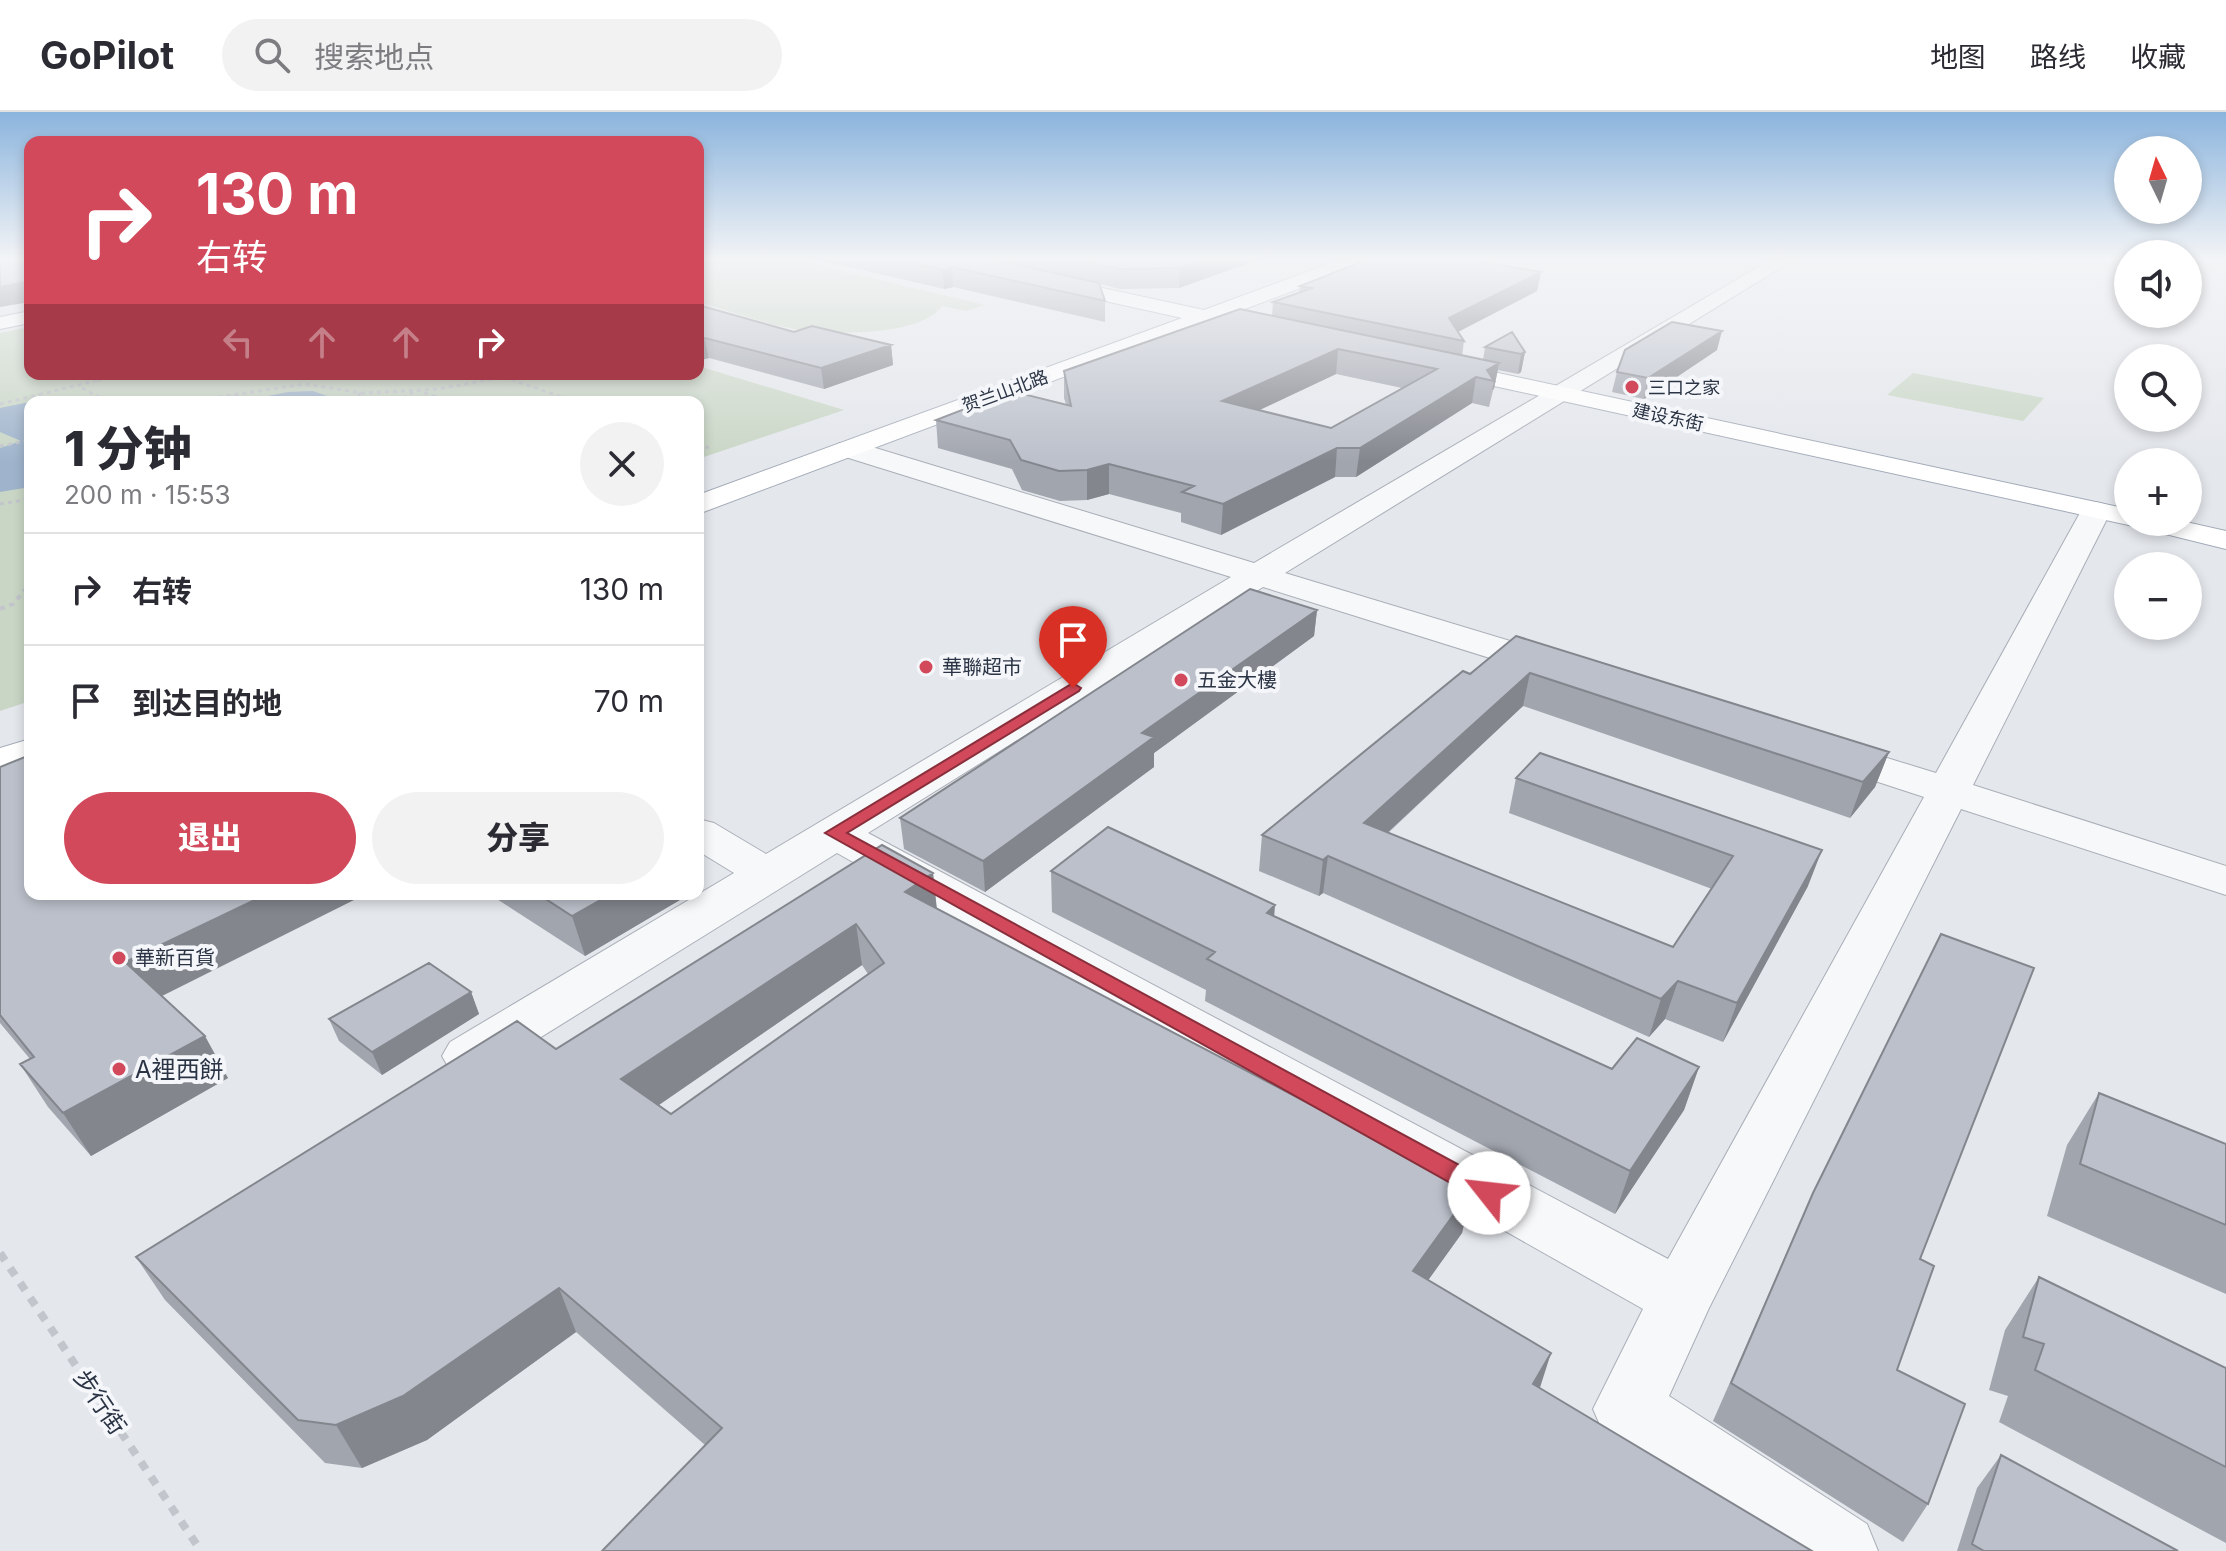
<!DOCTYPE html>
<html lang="zh">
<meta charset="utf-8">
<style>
body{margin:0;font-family:Inter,"Noto Sans SC",sans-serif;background:#f2f2f3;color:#2b2b33;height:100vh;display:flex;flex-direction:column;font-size:30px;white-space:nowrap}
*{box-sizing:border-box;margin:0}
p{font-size:26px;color:#7c7c81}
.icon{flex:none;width:44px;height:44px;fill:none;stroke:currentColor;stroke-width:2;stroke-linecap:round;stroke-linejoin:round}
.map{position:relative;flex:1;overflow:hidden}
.details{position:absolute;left:24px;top:284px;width:680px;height:504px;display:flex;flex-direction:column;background:#fff;border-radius:16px;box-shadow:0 4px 12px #0003}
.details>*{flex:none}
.hud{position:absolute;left:24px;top:24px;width:680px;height:244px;border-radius:16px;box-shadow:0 4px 12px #0003;background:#d1495b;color:#fff;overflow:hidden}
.needle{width:52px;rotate:355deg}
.fabs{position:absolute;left:2114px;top:24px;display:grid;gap:16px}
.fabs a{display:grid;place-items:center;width:88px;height:88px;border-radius:50%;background:#fff;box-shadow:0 4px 12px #0003;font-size:40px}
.pin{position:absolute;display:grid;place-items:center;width:68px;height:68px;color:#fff;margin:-82px -34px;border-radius:50% 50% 50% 0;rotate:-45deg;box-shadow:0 0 8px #0007}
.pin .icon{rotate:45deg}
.me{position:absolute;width:88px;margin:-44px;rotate:299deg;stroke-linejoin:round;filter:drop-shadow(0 0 6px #0008)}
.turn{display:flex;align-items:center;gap:28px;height:168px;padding:0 40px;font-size:36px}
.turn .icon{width:104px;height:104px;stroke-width:2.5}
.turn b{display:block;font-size:56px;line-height:68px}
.lanes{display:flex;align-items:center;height:76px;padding:0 40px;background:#0003;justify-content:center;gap:40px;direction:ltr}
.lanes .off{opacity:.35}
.round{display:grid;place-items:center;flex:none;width:84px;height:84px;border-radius:42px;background:#f2f2f3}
.summary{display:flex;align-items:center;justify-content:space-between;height:136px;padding:0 40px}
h1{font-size:48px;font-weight:800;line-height:60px}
.button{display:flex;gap:16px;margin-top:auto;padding:16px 40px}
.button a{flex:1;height:92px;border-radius:48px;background:#d1495b;color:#fff;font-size:32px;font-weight:800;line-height:92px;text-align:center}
.button a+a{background:#f2f2f3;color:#2b2b33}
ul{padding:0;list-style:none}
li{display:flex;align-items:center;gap:24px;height:112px;padding:0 40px;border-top:2px solid #e1e1e2}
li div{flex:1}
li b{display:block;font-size:30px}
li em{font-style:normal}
header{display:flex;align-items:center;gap:48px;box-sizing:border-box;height:112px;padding:0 40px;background:#fff;border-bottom:2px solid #e1e1e2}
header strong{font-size:38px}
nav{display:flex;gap:44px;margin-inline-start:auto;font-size:28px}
.search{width:560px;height:72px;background:#f2f2f3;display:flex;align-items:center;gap:20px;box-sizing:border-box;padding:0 28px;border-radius:44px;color:#7c7c81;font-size:30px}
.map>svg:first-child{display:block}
.green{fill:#c9d6c5}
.water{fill:#9fb4cc}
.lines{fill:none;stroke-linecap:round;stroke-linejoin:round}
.minor-casing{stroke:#a9aeb7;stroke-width:2}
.major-casing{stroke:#a3abb8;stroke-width:2}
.path-far2{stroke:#c2c5cb;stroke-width:3;stroke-dasharray:4 4;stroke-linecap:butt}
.path-far1{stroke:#c2c5cb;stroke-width:4;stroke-dasharray:5 5;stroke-linecap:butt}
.path{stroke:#c2c5cb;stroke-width:8;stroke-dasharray:9 9;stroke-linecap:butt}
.minor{fill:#f7f8fa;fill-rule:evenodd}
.major{fill:#fff;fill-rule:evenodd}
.wall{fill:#a1a5ae;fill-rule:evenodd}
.shaded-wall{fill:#83868d}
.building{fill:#bbc0ca;stroke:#83868d;stroke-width:2;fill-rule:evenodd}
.route{fill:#d1495b;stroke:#882f3b;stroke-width:2}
.poi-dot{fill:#d1495b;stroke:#f4f6f9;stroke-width:3}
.labels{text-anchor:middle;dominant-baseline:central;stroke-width:8;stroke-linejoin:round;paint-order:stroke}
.far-poi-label{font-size:18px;fill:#2b3445;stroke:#f4f6f9;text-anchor:start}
.far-street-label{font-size:18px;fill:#2b3445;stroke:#f4f6f9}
.poi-label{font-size:20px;fill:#2b3445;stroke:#f4f6f9;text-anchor:start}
.near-poi-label{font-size:24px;fill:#2b3445;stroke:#f4f6f9;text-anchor:start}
.near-street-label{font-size:24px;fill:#2b3445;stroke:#f4f6f9}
</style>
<header>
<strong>GoPilot</strong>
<div class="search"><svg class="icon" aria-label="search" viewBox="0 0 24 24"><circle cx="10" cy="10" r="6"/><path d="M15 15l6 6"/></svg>搜索地点</div>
<nav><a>地图</a><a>路线</a><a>收藏</a></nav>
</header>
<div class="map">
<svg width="2226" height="1439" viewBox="0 0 2226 1439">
<rect width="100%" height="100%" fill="#e4e7ec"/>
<path class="green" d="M 795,148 L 985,193 L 966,199 L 942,194 C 921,225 828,223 794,217 C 762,211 730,199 698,190 L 698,149 Z
M 30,215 L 30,262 L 698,262 L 698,254 L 844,298 L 698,347 L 698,290 L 30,290 L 30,589 L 0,599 L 0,221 Z
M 1913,261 L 2044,286 L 2023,309 L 1887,283 Z"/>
<path class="water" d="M 313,279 L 327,284 L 319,290 L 238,290 L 288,280 Z
M 59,284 L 85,284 L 92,290 L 30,290 L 30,375 L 0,380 L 0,336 L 21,329 L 0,320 L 0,296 Z"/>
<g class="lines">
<defs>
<path id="minor" d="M 1770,148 L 1793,148 L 1285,461 L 1570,547 L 1575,555 L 1570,563 L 1557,566 L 1544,563 L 1263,475 L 868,721 L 1668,1147 L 1924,685 L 1811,648 L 1805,639 L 1811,630 L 1825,627 L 1936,661 L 2081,399 L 2085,393 L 2096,390 L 2107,393 L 2111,399 L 1973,673 L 2226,754 L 2226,783 L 1961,697 L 1709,1196 L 1669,1284 L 1867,1412 L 1878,1439 L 1775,1439 L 1603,1320 L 1593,1297 L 1643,1197 L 837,741 L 488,958 L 469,963 L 450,958 L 442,944 L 450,930 L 734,761 L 698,739 L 698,707 L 714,711 L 766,742 L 1231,465 L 839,343 L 835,337 L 839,331 L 859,331 L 1254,451 Z"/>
<path id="major" d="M 938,148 L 974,148 L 1204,198 L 1339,148 L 1366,148 L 1364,152 L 1229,203 L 1281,214 L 1284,219 L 1281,224 L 1273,226 L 1207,211 L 698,402 L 698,383 L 1182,206 L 947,154 Z
M 30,199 L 30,211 L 0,217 L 0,205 Z
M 1438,248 L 2128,397 L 2128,410 L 2186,410 L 2226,419 L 2226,437 L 2133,414 L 1430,260 L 1426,255 L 1430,250 Z
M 30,627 L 30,653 L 0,662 L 0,636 Z"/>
</defs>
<use href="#minor" class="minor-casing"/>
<use href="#major" class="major-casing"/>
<path class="path-far2" d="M 98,269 L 110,262
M 82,276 L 106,289 L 116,290
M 361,281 L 438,277 L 504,265 L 576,290
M 187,290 L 305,272 L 361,281 L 347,290
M 396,290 L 417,278 L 449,290
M 0,292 L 99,268
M 698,332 L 709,336
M 0,334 L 30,328
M 0,392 L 30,387"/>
<path class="path-far1" d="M 0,497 L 13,492 L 30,472"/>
<path class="path" d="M 0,1141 L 201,1439"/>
<use href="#minor" class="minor"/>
<use href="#major" class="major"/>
</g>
<path class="wall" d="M 820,148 L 1257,148 L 1179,176 L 1120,177 L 1100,172 L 1105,189 L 1105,210 L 953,175 L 944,177 Z
M 1541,160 L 1537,179 L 1458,220 L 1464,229 L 1462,244 L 1483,248 L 1485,235 L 1525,240 L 1521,260 L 1518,262 L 1498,258 L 1489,295 L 1472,291 L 1356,365 L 1335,365 L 1221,423 L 1181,410 L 1181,401 L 1109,382 L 1087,388 L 1060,389 L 1022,378 L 1012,357 L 938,336 L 936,308 L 1066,292 L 1064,286 L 1064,259 L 1272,204 L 1273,190 L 1299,180 L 1300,174 ZM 1336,262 L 1402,276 L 1331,316 L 1260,298 Z
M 698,193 L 794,220 L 891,233 L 893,253 L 824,277 L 709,246 Z
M 1717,238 L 1644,287 L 1612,280 L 1617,260 Z
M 1317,498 L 1314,524 L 1154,641 L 1154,655 L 985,780 L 904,737 L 900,706 Z
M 1516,524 L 1889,640 L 1875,675 L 1850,706 L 1523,594 L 1388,721 L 1673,835 L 1712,777 L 1509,701 L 1516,666 L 1540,641 L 1808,774 L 1723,930 L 1665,907 L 1649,925 L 1323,781 L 1319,784 L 1259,759 L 1262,723 L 1470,562 Z
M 0,655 L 162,884 L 228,966 L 91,1044 L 48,995 L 20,952 L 30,947 L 0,911 Z
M 1051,759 L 1274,804 L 1612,957 L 1699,955 L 1684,998 L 1615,1102 L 1205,889 L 1206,878 L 1052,800 Z
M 933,761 L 937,797 L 1472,1077 L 1462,1121 L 1428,1168 L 705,1333 L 576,1220 L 427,1328 L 362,1356 L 325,1351 L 165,1188 L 136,1145 L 556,937 ZM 862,853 L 868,862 L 671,1002 L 659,993 Z
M 489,782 L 690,782 L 585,844 Z
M 471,880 L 479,902 L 382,963 L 339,929 L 329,907 Z
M 2099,981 L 2226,1032 L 2226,1182 L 2047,1104 L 2067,1033 Z
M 1813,1081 L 1920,1147 L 1897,1258 L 1928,1392 L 1903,1430 L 1713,1309 Z
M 2039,1165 L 2226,1256 L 2226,1431 L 1999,1310 L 2008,1284 L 1989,1278 L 2005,1218 Z
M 2001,1343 L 2178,1439 L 1957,1439 L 1977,1376 Z"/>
<path class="shaded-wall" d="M 1203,148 L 1257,148 L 1179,176 L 1179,156 Z
M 952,155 L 953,175 L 944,177 L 943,158 Z
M 1541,160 L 1537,179 L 1446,226 L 1449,206 Z
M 30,169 L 30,190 L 0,195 L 0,175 Z
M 1722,219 L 1717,238 L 1644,287 L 1648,266 Z
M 705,226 L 709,246 L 698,249 L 698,228 Z
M 891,233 L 893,253 L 824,277 L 821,256 Z
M 1338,237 L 1336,262 L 1221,316 L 1222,289 Z
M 1525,240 L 1521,260 L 1518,262 L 1521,242 Z
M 1499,251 L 1494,277 L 1492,278 L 1494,269 L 1487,258 Z
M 1476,265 L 1472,291 L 1356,365 L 1360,336 Z
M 1337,336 L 1335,365 L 1221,423 L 1223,392 Z
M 1109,352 L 1109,382 L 1087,388 L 1087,358 Z
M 1317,498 L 1314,524 L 1154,641 L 1154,655 L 985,780 L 983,749 L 1142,621 Z
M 1530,561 L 1523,594 L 1359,747 L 1364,711 Z
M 1889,640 L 1875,675 L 1850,706 L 1863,670 Z
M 698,731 L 701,744 L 702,775 L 698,777 Z
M 1822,738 L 1808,774 L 1723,930 L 1737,891 Z
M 1328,744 L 1323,781 L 1319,784 L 1323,748 Z
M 933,761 L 937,801 L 905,780 Z
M 267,782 L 366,782 L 148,891 L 125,850 Z
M 611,782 L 690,782 L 585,844 L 572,804 Z
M 1275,793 L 1272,834 L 1267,801 Z
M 856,812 L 862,853 L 634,1010 L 621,967 Z
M 1678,869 L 1665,907 L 1649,925 L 1661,887 Z
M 471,880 L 479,902 L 382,963 L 372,940 Z
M 205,924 L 228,966 L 91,1044 L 63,1001 Z
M 1699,955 L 1684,998 L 1615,1102 L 1630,1059 Z
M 1472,1077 L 1462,1121 L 1404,1202 L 1413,1159 Z
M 559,1176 L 576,1220 L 427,1328 L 362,1356 L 336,1313 Z
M 1551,1241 L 1537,1285 L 1533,1272 Z"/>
<path class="building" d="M 0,148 L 30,148 L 30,169 L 0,175 Z
M 901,148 L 994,148 L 1099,171 L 1105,189 L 952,155 L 943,158 Z
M 1078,148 L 1203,148 L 1179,156 L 1120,157 Z
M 1366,148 L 1471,148 L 1541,160 L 1449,206 L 1464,229 L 1273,190 L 1312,176 L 1300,174 Z
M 698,193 L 794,220 L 812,214 L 891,233 L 821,256 L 705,226 L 698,228 Z
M 1240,197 L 1499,251 L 1487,258 L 1494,269 L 1476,265 L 1360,336 L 1337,336 L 1223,392 L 1182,380 L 1194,374 L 1109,352 L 1087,358 L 1059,359 L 1021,348 L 1010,328 L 936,308 L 1011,279 L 1071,294 L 1064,259 ZM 1338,237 L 1437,257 L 1331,316 L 1222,289 Z
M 1672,210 L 1722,219 L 1648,266 L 1617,260 L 1625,238 Z
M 1512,220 L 1525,240 L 1521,242 L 1485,235 Z
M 1250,477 L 1317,498 L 1142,621 L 1154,625 L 983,749 L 900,706 Z
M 1516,524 L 1889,640 L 1863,670 L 1530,561 L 1364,711 L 1673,835 L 1733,744 L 1516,666 L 1540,641 L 1822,738 L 1737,891 L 1678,869 L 1661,887 L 1328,744 L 1323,748 L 1262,723 L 1463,559 L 1470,562 Z
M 30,643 L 30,782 L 267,782 L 125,850 L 205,924 L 63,1001 L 20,952 L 34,945 L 0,903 L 0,655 Z
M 1108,715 L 1275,793 L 1267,801 L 1612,957 L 1637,926 L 1699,955 L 1630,1059 L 1207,847 L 1215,840 L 1051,759 Z
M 882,733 L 933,761 L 905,780 L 1472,1077 L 1413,1159 L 1551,1241 L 1533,1272 L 1812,1439 L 602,1439 L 722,1316 L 559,1176 L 403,1284 L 336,1313 L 298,1308 L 136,1145 L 517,909 L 556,937 ZM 856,812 L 884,851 L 671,1002 L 621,967 Z
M 538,782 L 611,782 L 572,804 Z
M 1941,822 L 2034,856 L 1920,1147 L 1934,1154 L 1897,1258 L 1965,1292 L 1928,1392 L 1731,1271 L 1813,1081 Z
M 429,851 L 471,880 L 372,940 L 329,907 Z
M 2099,981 L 2226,1032 L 2226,1113 L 2080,1052 Z
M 2039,1165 L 2226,1256 L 2226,1355 L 2035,1258 L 2044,1232 L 2023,1225 Z
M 2001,1343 L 2178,1439 L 1984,1439 L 1972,1432 Z"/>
<linearGradient id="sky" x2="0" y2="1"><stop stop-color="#8bb4dd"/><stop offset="0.42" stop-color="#f3f4f6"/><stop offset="1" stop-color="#f3f4f6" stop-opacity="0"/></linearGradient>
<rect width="2226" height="350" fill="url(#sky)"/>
<path class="route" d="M 1073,571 L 1081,576 L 1079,579 L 847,721 L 1498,1074 L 1502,1081 L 1498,1088 L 1489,1091 L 1481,1088 L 825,721 Z"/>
<g class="poi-dot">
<circle cx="1632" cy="275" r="8"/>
<circle cx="926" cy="555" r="8"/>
<circle cx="1181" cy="568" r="8"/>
<circle cx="119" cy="846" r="8"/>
<circle cx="119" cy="957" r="8"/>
</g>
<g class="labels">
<g class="far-poi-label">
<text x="1648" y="275">三口之家</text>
</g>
<g class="far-street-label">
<text transform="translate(1005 279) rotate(-20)">贺兰山北路</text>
<text transform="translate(1668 305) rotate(12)">建设东街</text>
</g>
<g class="poi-label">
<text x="942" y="555">華聯超市</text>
<text x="1197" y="568">五金大樓</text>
<text x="135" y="846">華新百貨</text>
</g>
<g class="near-poi-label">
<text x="135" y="957">A裡西餅</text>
</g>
<g class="near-street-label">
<text transform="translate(100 1290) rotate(56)">步行街</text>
</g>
</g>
</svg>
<div class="fabs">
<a><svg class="needle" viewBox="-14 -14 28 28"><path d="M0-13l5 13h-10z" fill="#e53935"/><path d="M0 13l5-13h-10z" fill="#7c7c81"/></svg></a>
<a><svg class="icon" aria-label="sound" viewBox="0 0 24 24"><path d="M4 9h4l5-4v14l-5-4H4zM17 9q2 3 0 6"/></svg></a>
<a><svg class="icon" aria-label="search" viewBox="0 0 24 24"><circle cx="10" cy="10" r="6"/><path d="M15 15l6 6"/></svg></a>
<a>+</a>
<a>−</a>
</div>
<div class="pin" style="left:1073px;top:576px;background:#d93025"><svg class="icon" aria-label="arrive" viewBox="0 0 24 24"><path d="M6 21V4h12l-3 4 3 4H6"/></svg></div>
<svg class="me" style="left:1489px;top:1081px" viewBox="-20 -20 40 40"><circle r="19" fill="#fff"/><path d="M0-13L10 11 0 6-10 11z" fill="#d1495b"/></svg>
<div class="hud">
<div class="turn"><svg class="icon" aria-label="right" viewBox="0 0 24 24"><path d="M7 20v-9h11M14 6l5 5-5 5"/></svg><div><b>130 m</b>右转</div></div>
<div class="lanes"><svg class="icon off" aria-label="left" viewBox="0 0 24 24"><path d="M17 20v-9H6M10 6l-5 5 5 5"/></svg><svg class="icon off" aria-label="ahead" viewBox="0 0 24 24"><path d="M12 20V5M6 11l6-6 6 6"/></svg><svg class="icon off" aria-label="ahead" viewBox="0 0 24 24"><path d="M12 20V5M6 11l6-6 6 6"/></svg><svg class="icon" aria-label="right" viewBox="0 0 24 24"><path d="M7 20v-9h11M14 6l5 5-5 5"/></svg></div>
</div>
<section class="details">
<div class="summary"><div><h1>1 分钟</h1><p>200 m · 15:53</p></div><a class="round"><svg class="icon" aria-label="close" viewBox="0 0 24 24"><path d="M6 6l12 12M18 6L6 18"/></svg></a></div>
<ul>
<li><svg class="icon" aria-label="right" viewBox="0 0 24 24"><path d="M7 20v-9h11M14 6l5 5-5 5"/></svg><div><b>右转</b></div><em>130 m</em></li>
<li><svg class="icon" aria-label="arrive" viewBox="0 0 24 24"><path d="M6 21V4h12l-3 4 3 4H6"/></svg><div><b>到达目的地</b></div><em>70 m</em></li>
</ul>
<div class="button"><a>退出</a><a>分享</a></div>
</section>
</div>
